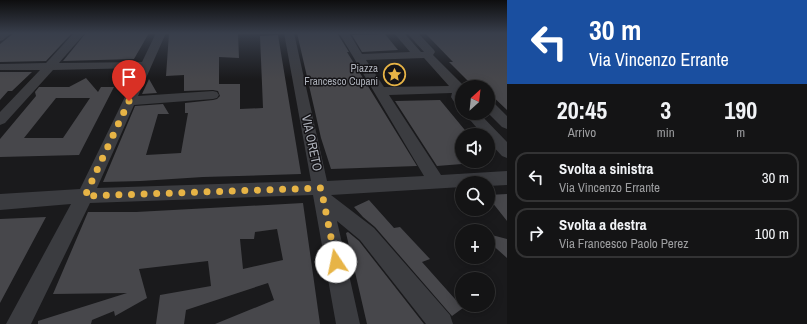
<!DOCTYPE html>
<html lang="it">
<meta charset="utf-8">
<style>
body{margin:0;font-family:"Archivo Narrow",sans-serif;background:#1d1d1e;color:#f1f3f6;height:100vh;display:flex;flex-direction:column;font-size:15px;white-space:nowrap}
*{box-sizing:border-box;margin:0}
p{font-size:13px;color:#9d9ea0}
.icon{flex:none;width:22px;height:22px;fill:none;stroke:currentColor;stroke-width:2;stroke-linecap:round;stroke-linejoin:round}
.map{position:relative;flex:1;overflow:hidden}
.panel{display:flex;flex-direction:column;background:#141415;width:300px}
.panel>*{flex:none}
.banner{background:#1a4fa0;color:#fff;overflow:hidden}
.needle{width:26px;rotate:27deg}
.tools{position:absolute;left:455px;top:80px;display:grid;gap:8px}
.tools a{display:grid;place-items:center;width:40px;height:40px;border-radius:50%;background:#141415;box-shadow:0 2px 10px #0003,0 0 0 1px #333334;font-size:20px}
.pin{position:absolute;display:grid;place-items:center;width:34px;height:34px;color:#fff;margin:-41px -17px;border-radius:50% 50% 50% 0;rotate:-45deg;box-shadow:0 0 4px #0007}
.pin .icon{rotate:45deg}
.me{position:absolute;width:44px;margin:-22px;rotate:349deg;stroke-linejoin:round;filter:drop-shadow(0 0 3px #0008)}
.turn{display:flex;align-items:center;gap:14px;height:84px;padding:0 16px;font-size:18px}
.turn .icon{width:52px;height:52px;stroke-width:2.5}
.turn b{display:block;font-size:28px;line-height:34px}
.eta{display:flex;justify-content:space-evenly;align-items:center;height:68px;text-align:center}
.eta b{font-size:24px;font-weight:700;line-height:28px}
ul{padding:0;list-style:none}
li{display:flex;align-items:center;gap:12px;height:50px;margin:0 8px 6px;padding:0 8px;border:2px solid #333334;border-radius:12px}
li div{flex:1}
li b{display:block;font-size:15px}
li em{font-style:normal}
main{display:flex;flex:1;min-height:0}
.map>svg:first-child{display:block}
.building{fill:#47474b;fill-rule:evenodd}
.lines{fill:none;stroke-linecap:round;stroke-linejoin:round}
.minor{fill:#3b3c40;fill-rule:evenodd}
.route{stroke:#e7b446;stroke-width:7;stroke-dasharray:0 12.6}
.labels{text-anchor:middle;dominant-baseline:central;stroke-width:3;stroke-linejoin:round;paint-order:stroke}
.far-poi-label{font-size:11px;fill:#adb1ba;stroke:#151417;text-anchor:end}
.street-label{font-size:13px;fill:#adb1ba;stroke:#151417}
</style>
<main>
<div class="map">
<svg width="507" height="324" viewBox="0 0 507 324">
<rect width="100%" height="100%" fill="#1a1a1c"/>
<path class="building" d="M 14,33 L 72,33 L 46,61 L 0,62 L 0,44 Z
M 86,33 L 149,33 L 134,59 L 63,61 Z
M 169,33 L 238,33 L 239,58 L 219,57 L 219,84 L 240,84 L 240,109 L 263,108 L 260,36 L 278,35 L 301,174 L 203,177 L 141,181 L 103,182 L 135,106 L 163,104 L 169,114 L 158,114 L 146,155 L 181,153 L 188,113 L 185,113 L 185,103 L 213,100 L 217,99 L 220,96 L 218,91 L 213,90 L 184,91 L 184,75 L 166,76 Z
M 297,33 L 337,33 L 349,52 L 347,52 L 417,166 L 331,169 L 321,138 Z
M 425,33 L 507,34 L 507,110 L 488,92 L 488,87 L 483,87 L 477,81 L 468,81 L 449,62 L 453,62 Z
M 385,34 L 398,50 L 362,52 L 352,35 Z
M 0,72 L 32,72 L 12,91 L 8,91 L 0,100 Z
M 86,78 L 98,92 L 101,87 L 114,87 L 79,155 L 0,157 L 0,139 L 36,96 L 35,92 L 39,87 L 69,87 ZM 56,98 L 90,98 L 63,138 L 24,138 Z
M 149,79 L 157,93 L 142,94 Z
M 440,100 L 469,135 L 462,135 L 462,164 L 437,166 L 395,101 Z
M 507,194 L 507,221 L 488,197 L 488,195 Z
M 369,200 L 394,228 L 400,227 L 430,259 L 422,262 L 463,308 L 452,316 L 375,227 L 363,217 L 354,207 Z
M 303,203 L 320,324 L 215,324 L 274,300 L 268,283 L 186,310 L 184,324 L 156,324 L 160,295 L 211,286 L 208,261 L 139,269 L 147,298 L 115,316 L 114,311 L 92,320 L 91,324 L 38,324 L 38,321 L 127,293 L 53,294 L 88,212 L 136,212 ZM 277,229 L 283,260 L 243,269 L 240,239 L 254,239 L 255,232 Z
M 46,217 L 0,303 L 0,219 Z
M 348,232 L 359,241 L 424,324 L 367,324 L 346,233 Z
M 488,234 L 507,239 L 507,258 L 488,241 Z"/>
<g class="lines">
<path class="minor" d="M 0,33 L 11,33 L 3,40 L 0,41 Z
M 74,33 L 85,33 L 59,63 L 142,62 L 156,33 L 166,33 L 138,96 L 213,91 L 217,92 L 219,95 L 217,98 L 213,99 L 134,105 L 97,188 L 311,181 L 284,33 L 294,33 L 327,181 L 424,176 L 339,33 L 349,33 L 362,54 L 410,52 L 394,33 L 404,33 L 421,52 L 424,52 L 407,33 L 418,33 L 434,50 L 435,52 L 433,55 L 465,87 L 462,87 L 462,107 C 456,106 454,102 451,97 L 452,93 L 389,95 L 441,175 L 507,171 L 507,185 L 488,186 L 488,183 L 462,183 L 462,187 L 331,195 L 374,228 L 450,315 L 453,324 L 426,324 L 360,240 L 337,221 L 360,324 L 336,324 L 313,195 L 90,203 L 31,324 L 6,324 L 71,204 L 0,210 L 0,194 L 80,189 L 139,68 L 53,70 L 5,123 L 0,125 L 0,112 L 40,70 L 0,70 L 0,64 L 46,63 ZM 424,58 L 449,86 L 384,87 L 366,60 Z
M 488,101 L 493,102 L 507,116 L 507,129 L 502,127 L 488,113 Z
M 464,113 L 479,113 L 507,142 L 507,158 L 502,156 L 488,141 L 488,135 L 483,135 Z"/>
</g>
<linearGradient id="sky" x2="0" y2="1"><stop stop-color="#0e0e0f"/><stop offset="0.42" stop-color="#383e4b"/><stop offset="1" stop-color="#383e4b" stop-opacity="0"/></linearGradient>
<rect width="507" height="79" fill="url(#sky)"/>
<g class="lines">
<path class="route" d="M 129,101 L 85,196 L 321,188 L 336,262"/>
</g>
<defs>
<symbol id="sight-ring" viewBox="-11 -11 22 22"><circle r="9.5" fill="#151417" stroke="#e7b446" stroke-width="1.5"/><path d="M0-6L1.8-2.2L6-1.7L2.9 1.2L3.7 5.4L0 3.3L-3.7 5.4L-2.9 1.2L-6-1.7L-1.8-2.2Z" fill="#e7b446"/></symbol>
</defs>
<g fill-rule="evenodd">
<use href="#sight-ring" x="382" y="62" width="25" height="25"/>
</g>
<g class="labels">
<g class="far-poi-label">
<text x="378" y="68">Piazza<tspan x="378" dy="13">Francesco Cupani</tspan></text>
</g>
<g class="street-label">
<text transform="translate(312 143) rotate(78)">VIA ORETO</text>
</g>
</g>
</svg>
<div class="tools">
<a><svg class="needle" viewBox="-14 -14 28 28"><path d="M0-13l5 13h-10z" fill="#e53935"/><path d="M0 13l5-13h-10z" fill="#9d9ea0"/></svg></a>
<a><svg class="icon" aria-label="sound" viewBox="0 0 24 24"><path d="M4 9h4l5-4v14l-5-4H4zM17 9q2 3 0 6"/></svg></a>
<a><svg class="icon" aria-label="search" viewBox="0 0 24 24"><circle cx="10" cy="10" r="6"/><path d="M15 15l6 6"/></svg></a>
<a>+</a>
<a>−</a>
</div>
<div class="pin" style="left:129px;top:101px;background:#d93025"><svg class="icon" aria-label="arrive" viewBox="0 0 24 24"><path d="M6 21V4h12l-3 4 3 4H6"/></svg></div>
<svg class="me" style="left:336px;top:262px" viewBox="-20 -20 40 40"><circle r="19" fill="#fff"/><path d="M0-13L10 11 0 6-10 11z" fill="#e7b446"/></svg>
</div>
<section class="panel">
<div class="banner">
<div class="turn"><svg class="icon" aria-label="left" viewBox="0 0 24 24"><path d="M17 20v-9H6M10 6l-5 5 5 5"/></svg><div><b>30 m</b>Via Vincenzo Errante</div></div>
</div>
<div class="eta">
<div><b>20:45</b><p>Arrivo</p></div>
<div><b>3</b><p>min</p></div>
<div><b>190</b><p>m</p></div>
</div>
<ul>
<li><svg class="icon" aria-label="left" viewBox="0 0 24 24"><path d="M17 20v-9H6M10 6l-5 5 5 5"/></svg><div><b>Svolta a sinistra</b><p>Via Vincenzo Errante</p></div><em>30 m</em></li>
<li><svg class="icon" aria-label="right" viewBox="0 0 24 24"><path d="M7 20v-9h11M14 6l5 5-5 5"/></svg><div><b>Svolta a destra</b><p>Via Francesco Paolo Perez</p></div><em>100 m</em></li>
</ul>
</section>
</main>
